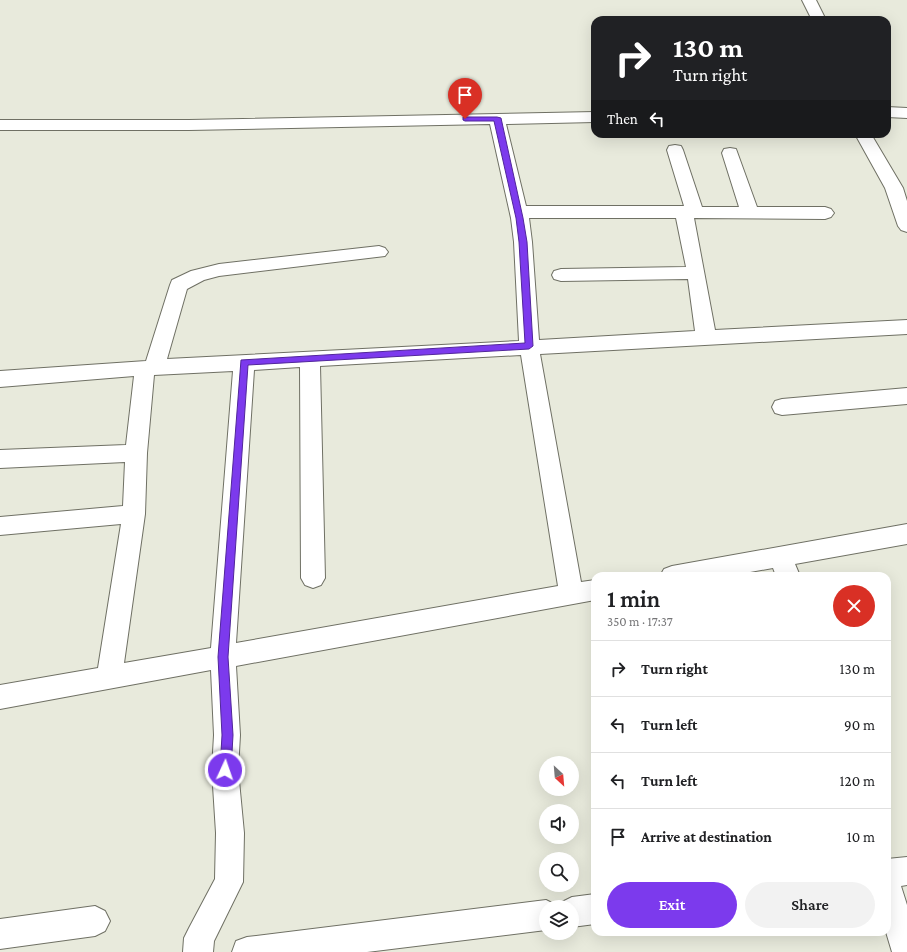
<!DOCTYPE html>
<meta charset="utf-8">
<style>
body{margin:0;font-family:"Crimson Pro",serif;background:#f2f2f2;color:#202124;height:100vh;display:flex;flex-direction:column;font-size:15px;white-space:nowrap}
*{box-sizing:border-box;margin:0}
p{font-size:13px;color:#757577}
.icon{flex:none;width:22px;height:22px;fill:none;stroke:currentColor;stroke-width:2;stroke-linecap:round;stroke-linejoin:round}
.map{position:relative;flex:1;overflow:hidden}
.details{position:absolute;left:591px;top:572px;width:300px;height:364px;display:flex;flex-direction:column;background:#fff;border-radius:12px;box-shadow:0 4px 16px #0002}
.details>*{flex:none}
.banner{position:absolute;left:591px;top:16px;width:300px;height:122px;border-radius:12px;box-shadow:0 4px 16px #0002;background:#202124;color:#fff;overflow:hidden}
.needle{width:26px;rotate:154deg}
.controls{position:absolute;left:539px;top:756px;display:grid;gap:8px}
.controls a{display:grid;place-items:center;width:40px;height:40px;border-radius:50%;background:#fff;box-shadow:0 4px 16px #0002;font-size:20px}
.pin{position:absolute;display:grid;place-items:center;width:34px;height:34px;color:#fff;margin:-41px -17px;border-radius:50% 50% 50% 0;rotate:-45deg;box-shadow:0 0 4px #0007}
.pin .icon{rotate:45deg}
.me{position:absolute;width:44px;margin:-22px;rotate:3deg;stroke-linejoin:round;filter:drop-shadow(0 0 3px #0008)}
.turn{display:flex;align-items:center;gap:14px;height:84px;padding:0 16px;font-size:18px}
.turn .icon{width:52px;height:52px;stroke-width:2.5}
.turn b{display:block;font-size:28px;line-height:34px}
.then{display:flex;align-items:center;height:38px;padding:0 16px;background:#0003;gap:8px;font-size:15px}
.round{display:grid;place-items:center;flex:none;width:42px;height:42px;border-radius:21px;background:#f2f2f2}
.headline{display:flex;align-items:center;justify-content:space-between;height:68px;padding:0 16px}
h1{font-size:24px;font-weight:600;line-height:30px}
.cta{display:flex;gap:8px;margin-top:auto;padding:8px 16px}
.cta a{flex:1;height:46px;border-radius:24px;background:#7c3aed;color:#fff;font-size:16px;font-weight:600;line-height:46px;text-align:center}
.cta a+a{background:#f2f2f2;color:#202124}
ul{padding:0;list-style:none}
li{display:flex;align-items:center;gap:12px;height:56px;padding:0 16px;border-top:1px solid #e0e0e0}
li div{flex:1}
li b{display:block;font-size:15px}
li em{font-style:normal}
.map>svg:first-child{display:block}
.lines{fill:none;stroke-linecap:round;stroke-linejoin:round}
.minor-casing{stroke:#6f7064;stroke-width:2}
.minor{fill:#fff;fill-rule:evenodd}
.route{fill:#7c3aed;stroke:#51269a}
</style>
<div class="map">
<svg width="907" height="952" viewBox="0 0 907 952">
<rect width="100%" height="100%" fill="#e8eadc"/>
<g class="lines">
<defs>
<path id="minor" d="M 802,0 L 816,0 L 826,20 L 812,20 Z
M 887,107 L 907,108 L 907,118 L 887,117 Z
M 595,112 L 595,122 L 506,124 L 526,206 L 684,206 L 667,150 L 669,146 L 675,145 L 681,146 L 683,150 L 702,207 L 739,207 L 722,153 L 724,149 L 730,148 L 736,149 L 757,207 L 825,207 L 831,209 L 834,213 L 831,217 L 825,219 L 694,218 L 715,330 L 907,320 L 907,334 L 540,354 L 581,582 L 595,580 L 595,600 L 236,666 L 240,735 L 238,770 L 244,833 L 243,882 L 214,941 L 213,952 L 183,952 L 184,938 L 189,928 L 215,879 L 216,833 L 212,770 L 214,735 L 211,670 L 0,709 L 0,685 L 98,668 L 121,524 L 0,535 L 0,517 L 123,506 L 125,462 L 0,468 L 0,450 L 126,445 L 134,376 L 0,387 L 0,371 L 146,361 L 170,285 L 172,280 L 191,271 L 219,264 L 379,246 L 385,248 L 388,252 L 385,256 L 219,276 L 204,280 L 187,289 L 167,359 L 519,341 L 514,242 L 511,218 L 490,124 L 189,130 L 0,130 L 0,120 L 189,120 ZM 529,218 L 676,218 L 686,267 L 561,269 L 554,271 L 552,275 L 554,279 L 561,281 L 688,279 L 695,331 L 539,340 L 532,242 ZM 521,355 L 558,586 L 236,643 L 254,370 L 300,367 L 301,578 L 305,585 L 313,588 L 321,585 L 325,578 L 320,366 ZM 233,371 L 211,648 L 124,663 L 145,514 L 147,453 L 154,375 Z
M 855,134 L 871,134 L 903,188 L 907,201 L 907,232 L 901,230 L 898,226 L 885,188 Z
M 907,388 L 907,404 L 782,415 L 775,413 L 772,407 L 775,401 L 782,399 Z
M 907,524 L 907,544 L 795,564 L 800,576 L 776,576 L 773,568 L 728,576 L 660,576 L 664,569 L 672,566 Z
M 907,857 L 907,885 L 901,886 L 907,905 L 907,952 L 892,952 L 886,932 L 887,859 Z
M 595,894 L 595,924 L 572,927 L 572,907 L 559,907 L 562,902 L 572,897 Z
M 546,900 L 556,905 L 557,907 L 546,907 L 546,930 L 367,952 L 232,952 L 236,941 L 247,937 Z
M 95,906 L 105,911 L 110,921 L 105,931 L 95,936 L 0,949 L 0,919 Z"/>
</defs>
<use href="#minor" class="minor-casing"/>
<use href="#minor" class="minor"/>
</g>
<path class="route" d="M 463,117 L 497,117 L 501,118 L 523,218 L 527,242 L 533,346 L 529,349 L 248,365 L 228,657 L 233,735 L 231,770 L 229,774 L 225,775 L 221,774 L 220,770 L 222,735 L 218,657 L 241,360 L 525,343 L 519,242 L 516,218 L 494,121 L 465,121 L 463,120 Z"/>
</svg>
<div class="controls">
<a><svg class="needle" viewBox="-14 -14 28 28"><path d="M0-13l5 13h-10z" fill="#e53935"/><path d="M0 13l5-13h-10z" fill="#757577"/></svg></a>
<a><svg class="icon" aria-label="sound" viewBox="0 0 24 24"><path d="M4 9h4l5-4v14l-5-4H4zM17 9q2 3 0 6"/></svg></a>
<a><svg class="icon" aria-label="search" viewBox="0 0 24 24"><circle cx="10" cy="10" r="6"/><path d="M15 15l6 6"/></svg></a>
<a><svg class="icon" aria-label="layers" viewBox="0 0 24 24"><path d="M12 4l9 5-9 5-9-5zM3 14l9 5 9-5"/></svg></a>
</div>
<div class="pin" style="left:465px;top:119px;background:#d93025"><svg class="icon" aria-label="arrive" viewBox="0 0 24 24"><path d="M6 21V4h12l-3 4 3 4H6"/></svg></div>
<svg class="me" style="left:225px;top:770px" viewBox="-20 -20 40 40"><circle r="17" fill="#7c3aed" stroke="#fff" stroke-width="3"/><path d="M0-11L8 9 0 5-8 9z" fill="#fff"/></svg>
<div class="banner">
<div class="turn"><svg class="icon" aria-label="right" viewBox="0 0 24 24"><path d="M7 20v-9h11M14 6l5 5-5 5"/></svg><div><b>130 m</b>Turn right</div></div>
<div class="then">Then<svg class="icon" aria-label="left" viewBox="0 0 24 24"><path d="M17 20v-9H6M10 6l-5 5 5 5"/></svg></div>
</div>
<section class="details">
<div class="headline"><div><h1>1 min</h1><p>350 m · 17:37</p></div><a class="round" style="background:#d93025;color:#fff"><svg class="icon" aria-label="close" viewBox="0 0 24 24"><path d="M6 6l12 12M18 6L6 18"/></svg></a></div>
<ul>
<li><svg class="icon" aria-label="right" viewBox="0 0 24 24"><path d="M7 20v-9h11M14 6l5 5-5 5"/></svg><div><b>Turn right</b></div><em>130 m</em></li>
<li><svg class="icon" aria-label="left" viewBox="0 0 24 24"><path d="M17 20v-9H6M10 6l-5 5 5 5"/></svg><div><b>Turn left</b></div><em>90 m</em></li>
<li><svg class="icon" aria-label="left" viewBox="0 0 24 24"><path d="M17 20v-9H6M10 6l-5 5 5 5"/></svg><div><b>Turn left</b></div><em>120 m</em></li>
<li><svg class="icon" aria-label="arrive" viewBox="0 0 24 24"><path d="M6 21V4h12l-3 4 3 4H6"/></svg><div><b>Arrive at destination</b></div><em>10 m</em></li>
</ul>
<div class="cta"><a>Exit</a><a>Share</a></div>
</section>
</div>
